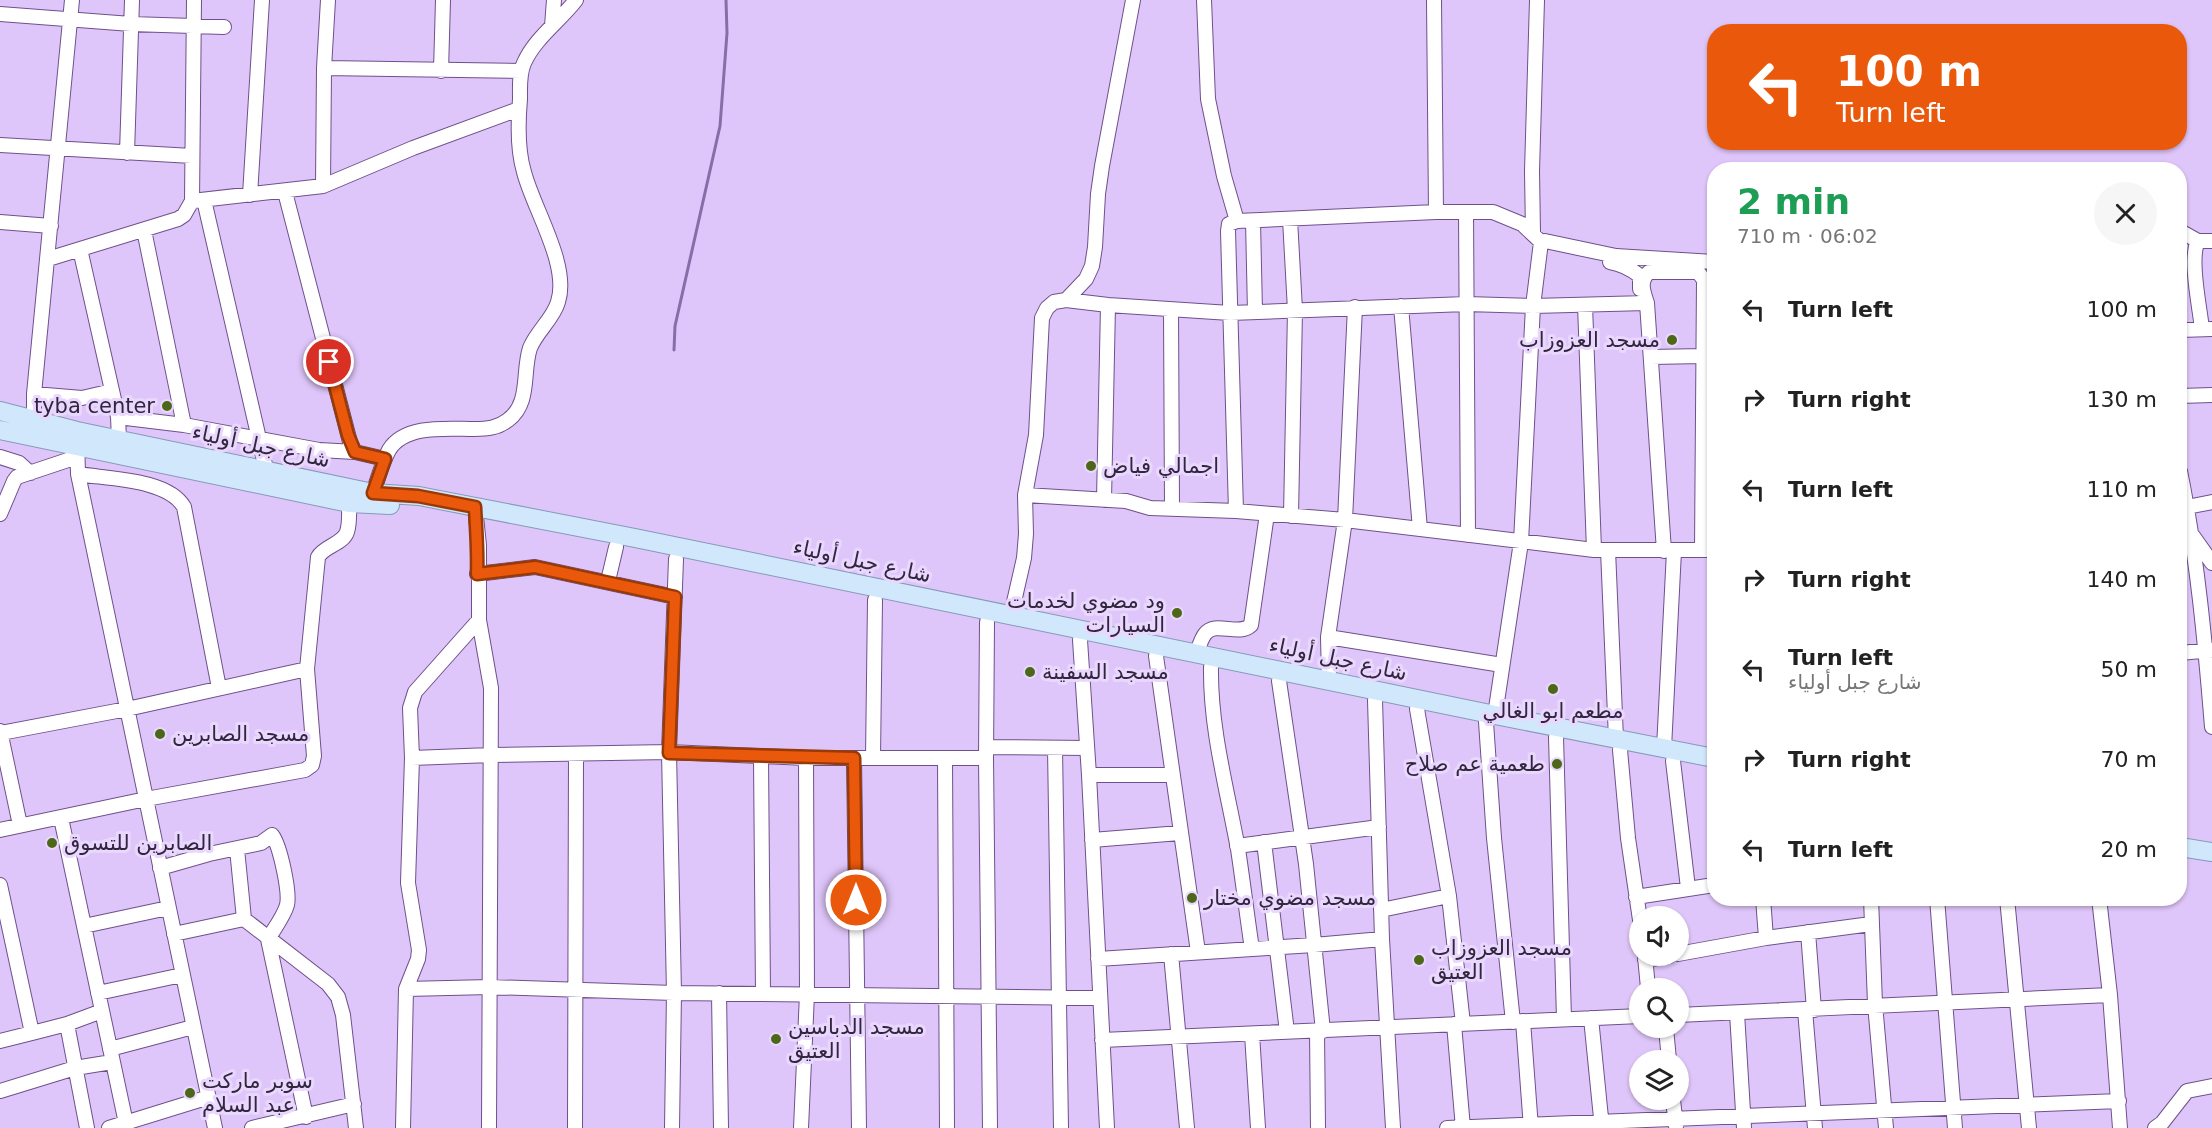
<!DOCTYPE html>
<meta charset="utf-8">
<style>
body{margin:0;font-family:"DejaVu Sans","Noto Sans Arabic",sans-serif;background:#f6f6f6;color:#222;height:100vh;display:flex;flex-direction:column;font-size:22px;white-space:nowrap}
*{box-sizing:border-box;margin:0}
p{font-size:20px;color:#767676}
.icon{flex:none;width:33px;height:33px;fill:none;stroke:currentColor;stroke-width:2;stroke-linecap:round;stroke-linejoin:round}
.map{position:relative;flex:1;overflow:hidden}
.panel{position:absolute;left:1707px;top:162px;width:480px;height:744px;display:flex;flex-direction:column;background:#fff;border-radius:24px;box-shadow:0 2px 4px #0004}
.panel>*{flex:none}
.hud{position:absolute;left:1707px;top:24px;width:480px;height:126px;border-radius:24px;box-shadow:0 2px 4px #0004;background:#ea580c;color:#fff;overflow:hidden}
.buttons{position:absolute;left:1629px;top:906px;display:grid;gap:12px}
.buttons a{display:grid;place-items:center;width:60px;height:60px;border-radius:50%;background:#fff;box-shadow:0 2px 4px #0004;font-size:30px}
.pin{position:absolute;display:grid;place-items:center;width:51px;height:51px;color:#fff;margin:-26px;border:3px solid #fff;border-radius:50%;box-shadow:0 2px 6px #0007}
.me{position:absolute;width:66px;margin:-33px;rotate:0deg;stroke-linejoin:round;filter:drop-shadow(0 0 4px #0008)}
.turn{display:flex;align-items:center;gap:21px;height:126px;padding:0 30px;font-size:27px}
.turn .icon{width:78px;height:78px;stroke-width:2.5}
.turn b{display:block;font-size:42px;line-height:51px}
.round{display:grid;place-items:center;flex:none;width:63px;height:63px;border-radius:32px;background:#f6f6f6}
.overview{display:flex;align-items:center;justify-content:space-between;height:102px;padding:0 30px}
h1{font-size:36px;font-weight:700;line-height:45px;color:#1e9e55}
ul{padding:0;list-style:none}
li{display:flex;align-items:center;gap:18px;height:90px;padding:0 30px}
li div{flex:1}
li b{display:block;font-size:22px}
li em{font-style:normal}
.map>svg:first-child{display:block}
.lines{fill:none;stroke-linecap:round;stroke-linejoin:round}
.stream{stroke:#896da6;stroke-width:3}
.minor-casing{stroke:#6e518a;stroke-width:16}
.major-casing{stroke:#8699b8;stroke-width:20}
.minor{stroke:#fff;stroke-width:14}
.major{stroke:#d1e8fc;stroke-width:18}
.route-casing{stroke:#983908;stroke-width:15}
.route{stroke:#ea580c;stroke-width:10}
.poi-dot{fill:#4d6719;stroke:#e9d7fe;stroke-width:2}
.labels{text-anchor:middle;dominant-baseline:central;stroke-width:6;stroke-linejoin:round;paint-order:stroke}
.poi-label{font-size:21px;fill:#32253e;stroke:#e9d7fe;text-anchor:start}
.street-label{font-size:21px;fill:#32253e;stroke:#e9d7fe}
</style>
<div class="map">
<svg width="2212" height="1128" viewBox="0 0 2212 1128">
<rect width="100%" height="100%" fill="#dfc6fa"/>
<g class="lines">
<path class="stream" d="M 674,350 L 675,326 L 720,126 L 727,33 L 726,0"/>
<defs>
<path id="minor" d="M 1204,0 L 1208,99 L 1224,176 L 1237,221
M 1434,0 L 1436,212
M 0,14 L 131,24 L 224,27
M 552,26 L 554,0
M 324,68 L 521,71
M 441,71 L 443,0
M 0,145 L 192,156
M 127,153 L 132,0
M 323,186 L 324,68 L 328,0
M 285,192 L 350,442 L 355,452 L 385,459
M 250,195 L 262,0
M 204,200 L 266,469
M 192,201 L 323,186 L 413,148 L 519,109
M 1466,212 L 1468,535
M 1290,219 L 1295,310 L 1291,516
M 1253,221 L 1255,312
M 0,222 L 51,226
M 144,230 L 184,425
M 2180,231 L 2198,241 L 2212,241
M 1533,233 L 1532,171 L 1537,0
M 2198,241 C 2189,258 2200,309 2202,329
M 80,249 L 118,417 L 119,439
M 48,259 L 178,219 L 184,215 L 192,201 L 194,0
M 1610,262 C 1622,264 1630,268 1640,276 L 1640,289
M 1066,300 L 1086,279 L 1092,266 L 1095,247 L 1098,194 L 1102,166 L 1133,0
M 1585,305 L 1594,550
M 1401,306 L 1420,529
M 1171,310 L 1172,508
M 2180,330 L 2212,329
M 1651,357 L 1703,356
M 34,394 L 82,398 L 112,391
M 2180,396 L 2212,395
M 118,417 L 184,425 L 319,450 L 355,452
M 34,421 L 34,394 L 72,0
M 77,439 L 78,474 L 215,1128
M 0,457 L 19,463 L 30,473
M 2180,471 C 2197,555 2205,641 2212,727
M 78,474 C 109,479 168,479 184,507 L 219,688
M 373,493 C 378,479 382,463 389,450 C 405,424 448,429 474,429 C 487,429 498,428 508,420 C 531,403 522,372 530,348 C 537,331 553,319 558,302 C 570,265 533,208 524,172 C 517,149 518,122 520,99 C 520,87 519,74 524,63 C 535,38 560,21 576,0
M 1025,495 L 1126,501 L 1150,508 L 1236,511 L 1345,520 L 1594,550 L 1714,550
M 1104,500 L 1108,305
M 475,507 L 479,545 L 479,620 L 491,688 L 489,1128
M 2187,507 L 2212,502
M 1236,511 L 1228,231 L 1229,224 L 1237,221 L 1436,212 L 1493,212 L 1522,224 L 1541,242
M 0,514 L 14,481 L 17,477 L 77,457
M 2193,536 L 2212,563
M 1608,550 L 1616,739
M 1702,550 L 1704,280
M 1664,551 L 1647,303 C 1643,291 1639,281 1649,272 L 1698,272 L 1704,280 L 1714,280
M 477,574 L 535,567 L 675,597
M 608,581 L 616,547
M 1011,615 L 1024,558 L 1026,534 L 1025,495 L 1036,435 L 1042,318 L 1047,308 L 1054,302 L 1066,300 L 1108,305 L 1230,313 L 1466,304 L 1533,306 L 1647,303
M 987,622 L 986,758 L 990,1128
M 1328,637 L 1502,665
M 1080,640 L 1089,775 L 1107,1128
M 1197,652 C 1199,647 1201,639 1205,634 C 1215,620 1239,637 1251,625 L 1267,514
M 2180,653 L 2212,650
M 1156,656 L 1198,952
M 1211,667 C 1210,728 1227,789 1238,849 C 1243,882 1247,916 1252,949
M 1329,679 L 1328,637 L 1345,520 L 1355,307
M 1279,681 L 1306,864 L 1323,1031
M 1375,700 L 1382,939 L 1393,1128
M 1417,709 L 1449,896 L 1463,1024
M 1495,715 L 1521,542 L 1533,306 L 1541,242 L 1545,241 L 1616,256 L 1714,262
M 1486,722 L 1494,838 L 1513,1022
M 0,731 L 20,825
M 1,733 L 127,709 L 307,669 L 318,557 C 324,546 343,544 347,532 C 350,523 349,512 349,503
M 1556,737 L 1564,1019
M 986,747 L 1087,748
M 1055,748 L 1061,1128
M 1664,748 L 1674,551
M 1620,750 L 1628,838 L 1640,920
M 761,757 L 763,993
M 412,758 L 491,755 L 669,752 L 806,758 L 986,758
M 854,758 L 859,1128
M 873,758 L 875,600
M 945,759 L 947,1128
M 1673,761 L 1688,888
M 1089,775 L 1171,775
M 61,818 L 127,1128
M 0,830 L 146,799 L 305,770 L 312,765 L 314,756 L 307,669
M 1092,840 L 1180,833
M 1264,842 L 1287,1032
M 1237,846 L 1379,827
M 237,849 L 244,919
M 160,868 L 209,854 L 261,843 L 272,835 C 280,845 290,892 287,905 C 284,916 274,929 268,939 L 306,1117
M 0,885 L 32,1033 L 67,1024 L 102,1011
M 1636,897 L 1714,885
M 1763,898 L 1766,938
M 1871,898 L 1875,1004 L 1886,1128
M 1937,898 L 1955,1128
M 2007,898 L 2029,1128
M 2099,898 L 2110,995 L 2120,1128
M 1381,910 L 1449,896
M 84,926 L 168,908
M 1808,932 L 1814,1010
M 174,934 L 244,919 L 328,984 L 338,997 L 343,1015 L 356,1128
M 1171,954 L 1187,1128
M 1678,954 L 1766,938 L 1871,924
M 1645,956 L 1648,988
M 1098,959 L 1314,945 L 1382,939
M 1645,960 L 1669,956
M 406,989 L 490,987 L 674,993 L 1100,998
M 98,993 L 182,975
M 719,993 L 721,1128
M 1805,1010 L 1815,1128
M 1737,1013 L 1744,1128
M 1678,1015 L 2110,995
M 1591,1018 L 1602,1128
M 1523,1021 L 1531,1128
M 67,1024 L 87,1128
M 1454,1024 L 1463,1128
M 1666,1028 L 1669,1060
M 1317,1031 L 1318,1128
M 1252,1034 L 1258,1128
M 1102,1040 L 1640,1016
M 0,1041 L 32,1033
M 110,1049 L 193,1027
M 0,1091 L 75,1068 L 112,1062
M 1673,1100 L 1676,1126
M 109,1128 L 209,1097
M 252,1128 L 354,1104
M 403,1128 L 406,989 L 418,959 L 419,950 L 408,883 L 412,758 L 410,708 L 415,692 L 479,620
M 575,1128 L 576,754
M 672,1128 L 674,993 L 669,752 L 676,559
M 801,1128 L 807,994 L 806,758
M 1447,1128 L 2119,1101
M 2155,1128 L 2162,1123 L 2187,1091 L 2212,1086"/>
<path id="major" d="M 0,411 L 77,431 L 373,493 L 419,496 L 635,538 L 1495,715 L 1714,758
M 0,430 L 349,503 L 390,505
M 2180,847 L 2212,852"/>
</defs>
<use href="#minor" class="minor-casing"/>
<use href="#major" class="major-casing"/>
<use href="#minor" class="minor"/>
<use href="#major" class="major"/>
</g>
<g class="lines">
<defs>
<path id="route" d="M 329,362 L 348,435 L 355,452 L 385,459 L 373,493 L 418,496 L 475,507 C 476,530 478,551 477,574 L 535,567 L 675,597 L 669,753 L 854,758 L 856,900"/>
</defs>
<use href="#route" class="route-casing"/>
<use href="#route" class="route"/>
</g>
<g class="poi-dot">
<circle cx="1672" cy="340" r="6"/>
<circle cx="167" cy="406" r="6"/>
<circle cx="1091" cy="466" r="6"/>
<circle cx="1177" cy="613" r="6"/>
<circle cx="1030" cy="672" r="6"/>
<circle cx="1553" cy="689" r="6"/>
<circle cx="160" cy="734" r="6"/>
<circle cx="1557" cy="764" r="6"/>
<circle cx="52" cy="843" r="6"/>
<circle cx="1192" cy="898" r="6"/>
<circle cx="1419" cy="960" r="6"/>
<circle cx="776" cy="1039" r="6"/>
<circle cx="190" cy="1093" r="6"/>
</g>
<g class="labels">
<g class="poi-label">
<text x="1660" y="340" text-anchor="end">مسجد العزوزاب</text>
<text x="155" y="406" text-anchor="end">tyba center</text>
<text x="1103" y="466">اجمالي فياض</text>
<text x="1165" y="601" text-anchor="end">ود مضوي لخدمات<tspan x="1165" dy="24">السيارات</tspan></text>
<text x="1042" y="672">مسجد السفينة</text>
<text x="1553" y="711" text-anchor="middle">مطعم ابو الغالي</text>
<text x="172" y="734">مسجد الصابرين</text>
<text x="1545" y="764" text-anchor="end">طعمية عم صلاح</text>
<text x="64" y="843">الصابرين للتسوق</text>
<text x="1204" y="898">مسجد مضوي مختار</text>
<text x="1431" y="948">مسجد العزوزاب<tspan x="1431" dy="24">العتيق</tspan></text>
<text x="788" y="1027">مسجد الدباسين<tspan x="788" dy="24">العتيق</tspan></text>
<text x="202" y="1081">سوبر ماركت<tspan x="202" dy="24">عبد السلام</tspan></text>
</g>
<g class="street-label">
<text transform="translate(261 446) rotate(12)">شارع جبل أولياء</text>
<text transform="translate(862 561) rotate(12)">شارع جبل أولياء</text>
<text transform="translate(1338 659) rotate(12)">شارع جبل أولياء</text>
</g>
</g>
</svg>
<div class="buttons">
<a><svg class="icon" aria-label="sound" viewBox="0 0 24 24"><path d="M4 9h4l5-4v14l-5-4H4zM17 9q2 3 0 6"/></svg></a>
<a><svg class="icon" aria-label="search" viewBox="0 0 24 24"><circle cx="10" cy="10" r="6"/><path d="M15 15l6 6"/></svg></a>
<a><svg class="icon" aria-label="layers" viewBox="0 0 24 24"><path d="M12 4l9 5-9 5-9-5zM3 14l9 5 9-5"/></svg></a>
</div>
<div class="pin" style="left:329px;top:362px;background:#d93025"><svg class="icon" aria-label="arrive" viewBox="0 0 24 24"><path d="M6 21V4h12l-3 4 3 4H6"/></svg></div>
<svg class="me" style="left:856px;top:900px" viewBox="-20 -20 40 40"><circle r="17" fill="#ea580c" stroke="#fff" stroke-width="3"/><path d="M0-11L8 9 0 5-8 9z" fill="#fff"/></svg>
<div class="hud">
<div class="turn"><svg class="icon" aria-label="left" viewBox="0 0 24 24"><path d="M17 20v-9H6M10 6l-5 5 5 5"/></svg><div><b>100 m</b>Turn left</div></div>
</div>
<section class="panel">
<div class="overview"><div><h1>2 min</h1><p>710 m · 06:02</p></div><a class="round"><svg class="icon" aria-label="close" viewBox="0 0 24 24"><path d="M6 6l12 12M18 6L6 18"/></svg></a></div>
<ul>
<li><svg class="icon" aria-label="left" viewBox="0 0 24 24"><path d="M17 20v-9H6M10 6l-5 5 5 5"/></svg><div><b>Turn left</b></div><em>100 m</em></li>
<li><svg class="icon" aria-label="right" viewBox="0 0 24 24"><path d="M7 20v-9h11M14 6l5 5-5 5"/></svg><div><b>Turn right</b></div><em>130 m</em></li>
<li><svg class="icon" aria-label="left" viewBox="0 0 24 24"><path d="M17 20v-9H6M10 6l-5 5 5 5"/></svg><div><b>Turn left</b></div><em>110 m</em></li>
<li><svg class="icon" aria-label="right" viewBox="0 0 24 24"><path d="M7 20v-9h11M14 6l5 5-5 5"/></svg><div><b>Turn right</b></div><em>140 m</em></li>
<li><svg class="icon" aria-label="left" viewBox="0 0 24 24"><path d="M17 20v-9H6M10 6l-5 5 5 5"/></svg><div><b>Turn left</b><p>شارع جبل أولياء</p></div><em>50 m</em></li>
<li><svg class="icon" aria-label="right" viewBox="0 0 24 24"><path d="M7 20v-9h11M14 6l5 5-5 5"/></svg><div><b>Turn right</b></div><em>70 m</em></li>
<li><svg class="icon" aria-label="left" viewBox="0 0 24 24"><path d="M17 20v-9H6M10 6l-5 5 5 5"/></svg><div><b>Turn left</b></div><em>20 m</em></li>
</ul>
</section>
</div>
